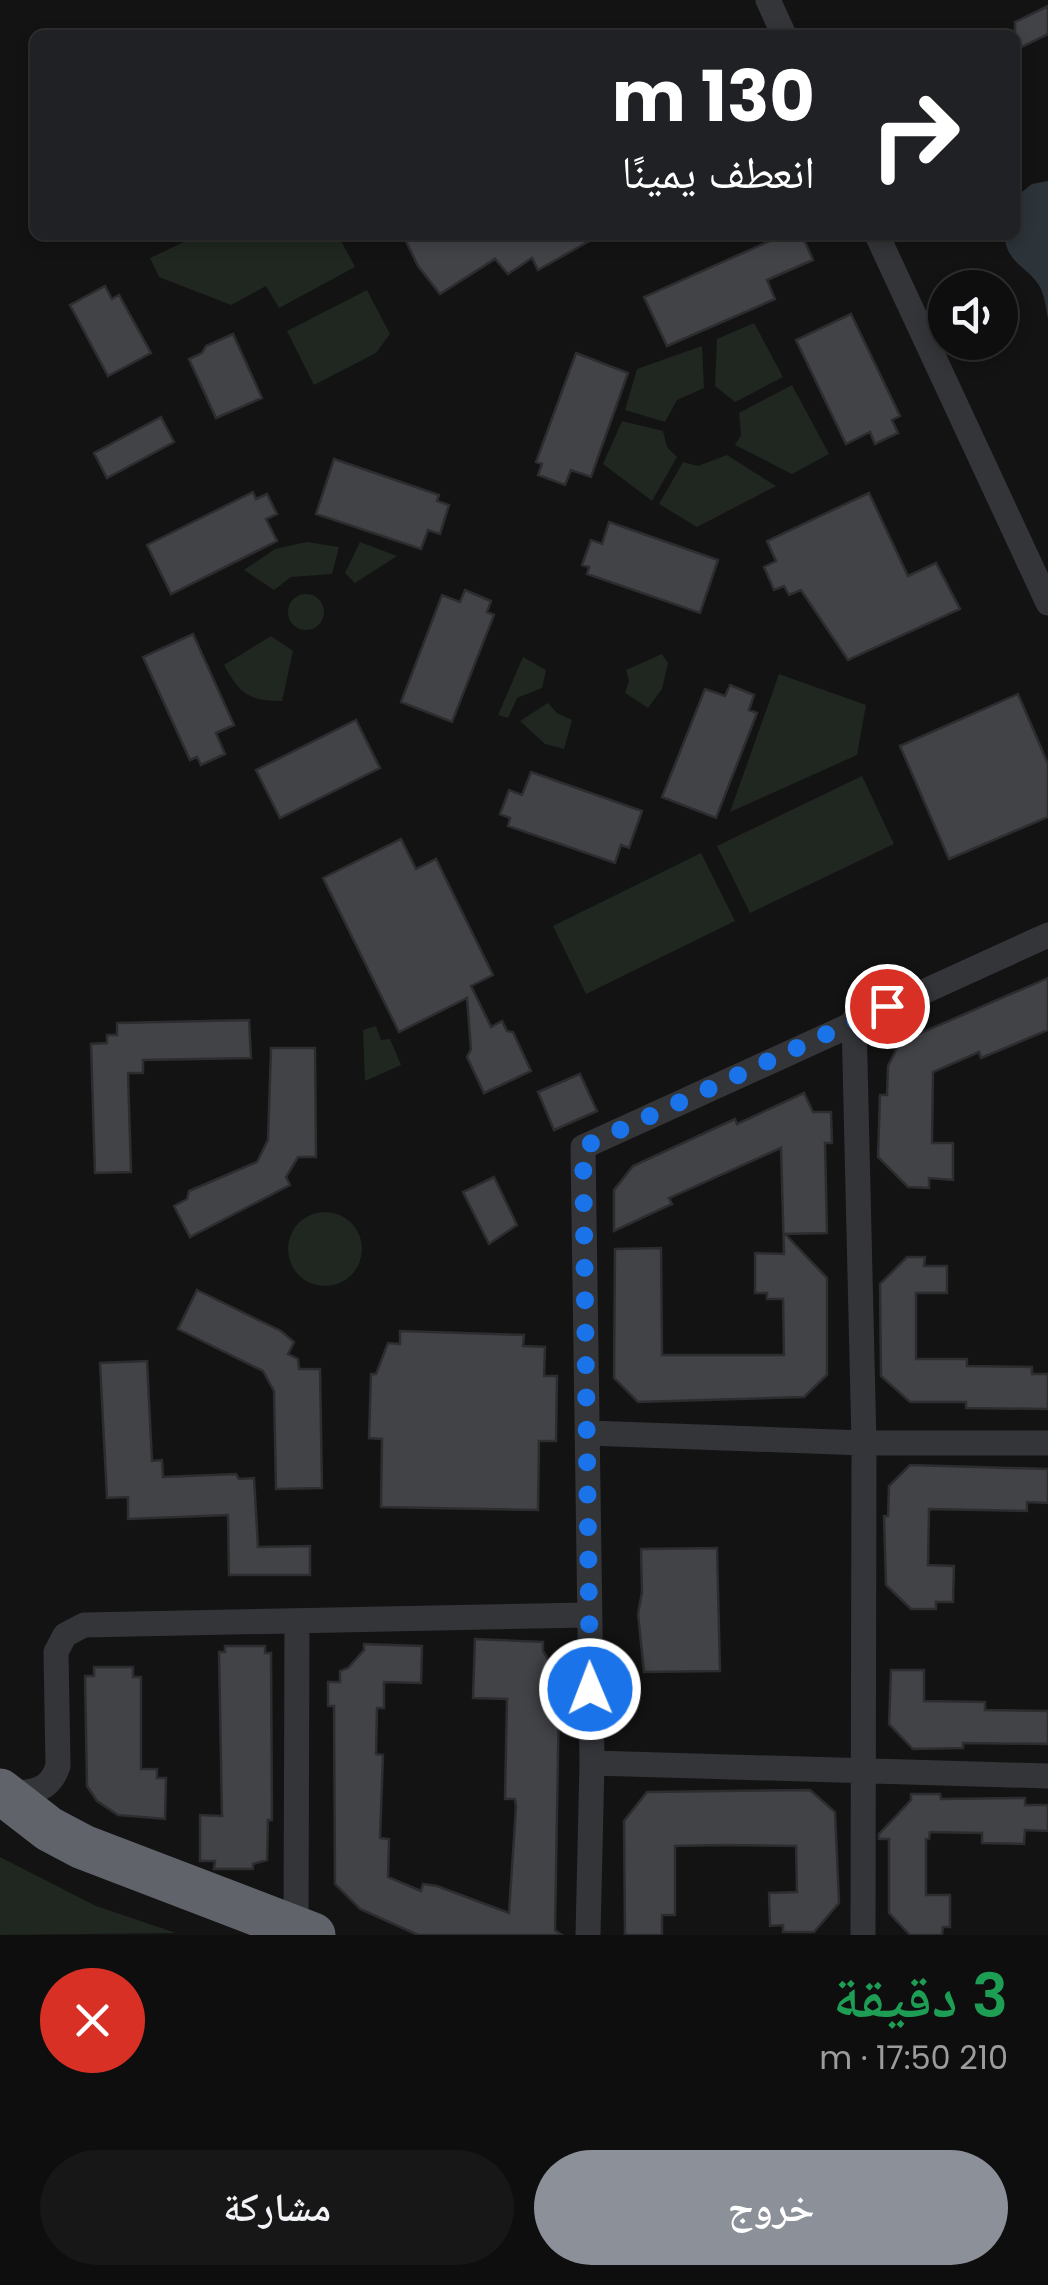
<!DOCTYPE html>
<html lang="ar">
<meta charset="utf-8">
<style>
body{margin:0;font-family:Poppins,"Noto Naskh Arabic",sans-serif;background:#171718;color:#f1f3f6;direction:rtl;height:100vh;display:flex;flex-direction:column;font-size:38px;white-space:nowrap}
*{box-sizing:border-box;margin:0}
p{font-size:32px;color:#9b9c9e}
.icon{flex:none;width:55px;height:55px;fill:none;stroke:currentColor;stroke-width:2;stroke-linecap:round;stroke-linejoin:round}
.map{position:relative;height:1935px;overflow:hidden;direction:ltr}
.details{display:flex;flex-direction:column;background:#0e0e0f;flex:1}
.details>*{flex:none}
.top-card{position:absolute;left:30px;top:30px;width:990px;height:210px;border-radius:15px;box-shadow:0 5px 15px #0003,0 0 0 2px #2e2e2f;direction:rtl;background:#202124;color:#fff;overflow:hidden}
.controls{position:absolute;left:928px;top:270px;display:grid;gap:20px}
.controls a{display:grid;place-items:center;width:90px;height:90px;border-radius:50%;background:#0e0e0f;box-shadow:0 5px 15px #0003,0 0 0 2px #2e2e2f;font-size:50px}
.pin{position:absolute;display:grid;place-items:center;width:85px;height:85px;color:#fff;margin:-42px;border:5px solid #fff;border-radius:50%;box-shadow:0 2px 10px #0007}
.me{position:absolute;width:110px;margin:-55px;rotate:359deg;stroke-linejoin:round;filter:drop-shadow(0 0 8px #0008)}
.turn{display:flex;align-items:center;gap:35px;height:210px;padding:0 40px;font-size:45px}
.turn .icon{width:130px;height:130px;stroke-width:2.5}
.turn b{display:block;font-size:70px;line-height:85px}
.round{display:grid;place-items:center;flex:none;width:105px;height:105px;border-radius:52px;background:#171718}
.overview{display:flex;align-items:center;justify-content:space-between;height:170px;padding:0 40px}
h1{font-size:60px;font-weight:600;line-height:75px;color:#1e9e55}
.primary-button{display:flex;gap:20px;margin-top:auto;padding:20px 40px}
.primary-button a{flex:1;height:115px;border-radius:60px;background:#8c9099;color:#fff;font-size:40px;font-weight:600;line-height:115px;text-align:center}
.primary-button a+a{background:#171718;color:#f1f3f6}
.map>svg:first-child{display:block}
.green{fill:#1f2720}
.water{fill:#2c3339}
.building{fill:#424347;stroke:#2d2d30;stroke-width:2.5}
.lines{fill:none;stroke-linecap:round;stroke-linejoin:round}
.street{stroke:#343539;stroke-width:25}
.highway{stroke:#60636a;stroke-width:45}
.route{stroke:#1a73e8;stroke-width:18;stroke-dasharray:0 32.4}
</style>
<div class="map">
<svg width="1048" height="1935" viewBox="0 0 1048 1935">
<rect width="100%" height="100%" fill="#131314"/>
<path class="green" d="M 199,235 L 338,235 L 355,267 L 279,308 L 266,286 L 231,305 L 159,277 L 150,258 Z
M 367,290 L 390,334 L 376,353 L 314,385 L 287,331 Z
M 754,323 L 783,377 L 735,402 L 715,386 L 717,339 Z
M 702,346 L 704,388 L 677,400 L 665,422 L 625,410 L 637,369 Z
M 792,385 L 829,454 L 792,474 L 735,445 L 741,435 L 739,413 Z
M 622,421 L 663,431 L 667,447 L 677,457 L 652,501 L 603,464 Z
M 727,455 L 776,486 L 697,527 L 659,504 L 683,462 L 698,466 Z
M 307,542 L 339,547 L 332,574 L 291,577 L 274,590 L 244,570 L 275,549 Z
M 360,542 L 397,556 L 355,583 L 345,573 Z
M288 612a18 18 0 1 1 36 0a18 18 0 1 1-36 0Z
M 271,636 L 293,651 L 282,701 C 249,701 240,694 224,665 Z
M 662,654 L 668,663 L 662,689 L 648,708 L 625,693 L 629,681 L 626,670 Z
M 523,657 L 546,670 L 542,688 L 517,698 L 508,718 L 498,715 Z
M 779,674 L 866,705 L 857,755 L 730,812 Z
M 548,703 L 557,713 L 572,720 L 564,749 L 545,744 L 520,721 Z
M 862,776 L 894,844 L 750,913 L 717,846 Z
M 701,853 L 735,921 L 586,994 L 553,926 Z
M 376,1026 L 381,1040 L 390,1039 L 401,1065 L 365,1081 L 363,1030 Z
M288 1249a37 37 0 1 1 74 0a37 37 0 1 1-74 0Z
M 0,1857 L 96,1906 L 176,1933 L 0,1935 Z"/>
<path class="water" d="M 1048,181 L 1048,319 C 1046,308 1045,297 1040,287 C 1029,267 1005,263 1005,235 L 1015,235 L 1018,195 L 1032,184 Z"/>
<path class="building" d="M 1048,6 L 1048,34 L 1015,50 L 1015,22 Z
M 403,235 L 600,235 L 538,270 L 532,258 L 508,274 L 495,259 L 440,294 L 418,266 Z
M 770,235 L 802,235 L 813,260 L 767,280 L 775,299 L 667,346 L 644,297 L 772,240 Z
M 105,286 L 112,299 L 119,295 L 151,353 L 108,376 L 70,305 Z
M 851,314 L 900,416 L 892,420 L 898,433 L 875,444 L 870,432 L 846,444 L 796,340 Z
M 233,334 L 262,398 L 216,418 L 189,359 L 202,353 L 206,346 Z
M 576,353 L 628,373 L 591,477 L 571,470 L 565,485 L 538,475 L 542,464 L 536,462 Z
M 161,417 L 174,442 L 107,478 L 94,453 Z
M 334,459 L 439,495 L 437,501 L 449,505 L 440,534 L 428,530 L 421,549 L 316,514 Z
M 253,492 L 256,499 L 267,494 L 277,514 L 266,519 L 277,541 L 171,594 L 147,545 Z
M 869,493 L 908,576 L 936,563 L 960,609 L 848,660 L 801,590 L 789,595 L 784,586 L 774,590 L 764,567 L 776,561 L 767,541 Z
M 609,522 L 718,560 L 700,613 L 587,574 L 589,567 L 582,565 L 591,540 L 602,544 Z
M 465,590 L 491,601 L 487,612 L 494,615 L 452,722 L 401,702 L 442,595 L 460,602 Z
M 193,634 L 234,725 L 216,733 L 225,754 L 201,765 L 197,757 L 190,760 L 143,657 Z
M 730,685 L 754,695 L 749,710 L 757,713 L 716,818 L 662,797 L 705,689 L 725,696 Z
M 1018,694 L 1048,764 L 1048,817 L 949,859 L 900,746 Z
M 356,720 L 380,768 L 280,818 L 256,770 Z
M 531,772 L 642,811 L 629,848 L 621,845 L 615,863 L 508,826 L 510,818 L 500,814 L 509,790 L 522,795 Z
M 401,839 L 416,869 L 436,859 L 493,975 L 471,986 L 491,1027 L 502,1021 L 507,1031 L 513,1032 L 531,1071 L 484,1093 L 467,1057 L 471,1049 L 467,998 L 399,1032 L 323,878 Z
M 1048,978 L 1048,1030 L 981,1058 L 979,1052 L 933,1072 L 932,1143 L 953,1143 L 953,1180 L 929,1178 L 929,1188 L 908,1187 L 878,1157 L 880,1095 L 887,1095 L 888,1066 L 900,1042 Z
M 249,1020 L 251,1058 L 143,1060 L 143,1073 L 128,1073 L 131,1172 L 95,1173 L 91,1044 L 107,1043 L 107,1035 L 117,1035 L 117,1023 Z
M 271,1048 L 315,1048 L 316,1157 L 298,1157 L 286,1177 L 290,1185 L 190,1237 L 174,1206 L 187,1199 L 189,1191 L 257,1162 L 268,1140 Z
M 580,1074 L 597,1111 L 554,1130 L 538,1092 Z
M 804,1093 L 813,1112 L 831,1112 L 832,1143 L 825,1143 L 827,1233 L 785,1234 L 827,1278 L 827,1375 L 804,1397 L 638,1402 L 614,1378 L 615,1249 L 661,1248 L 662,1355 L 784,1355 L 783,1299 L 767,1299 L 767,1293 L 755,1293 L 755,1253 L 784,1254 L 781,1148 L 669,1198 L 672,1204 L 614,1231 L 614,1190 L 633,1166 L 735,1119 L 737,1124 Z
M 494,1177 L 517,1225 L 489,1244 L 463,1192 Z
M 907,1257 L 925,1257 L 924,1266 L 947,1266 L 947,1293 L 916,1293 L 916,1359 L 967,1359 L 967,1366 L 1032,1367 L 1032,1374 L 1048,1374 L 1048,1409 L 966,1408 L 966,1402 L 910,1402 L 881,1376 L 880,1284 Z
M 197,1290 L 281,1331 L 294,1342 L 288,1354 L 298,1359 L 299,1369 L 320,1369 L 322,1488 L 276,1489 L 274,1391 L 263,1371 L 178,1329 Z
M 400,1331 L 524,1335 L 523,1346 L 545,1347 L 544,1376 L 557,1376 L 556,1441 L 539,1441 L 538,1510 L 381,1507 L 382,1439 L 369,1438 L 371,1374 L 376,1374 L 388,1343 L 400,1344 Z
M 147,1361 L 152,1461 L 162,1460 L 163,1477 L 236,1474 L 239,1479 L 254,1478 L 258,1547 L 310,1546 L 310,1575 L 229,1575 L 228,1515 L 128,1519 L 128,1497 L 107,1498 L 100,1363 Z
M 910,1465 L 1048,1469 L 1048,1503 L 1027,1502 L 1027,1511 L 929,1509 L 928,1565 L 954,1566 L 953,1602 L 936,1602 L 936,1609 L 911,1609 L 886,1585 L 884,1516 L 888,1516 L 889,1486 Z
M 717,1548 L 720,1671 L 644,1672 L 638,1614 L 642,1592 L 641,1549 Z
M 475,1639 L 543,1642 L 543,1651 L 556,1672 L 565,1672 L 565,1696 L 559,1696 L 555,1930 L 562,1935 L 418,1935 L 360,1909 L 335,1884 L 334,1706 L 328,1706 L 328,1682 L 340,1682 L 340,1671 L 348,1668 L 364,1650 L 364,1644 L 422,1646 L 421,1683 L 384,1682 L 384,1708 L 377,1708 L 376,1754 L 383,1755 L 380,1838 L 389,1839 L 388,1877 L 421,1891 L 423,1884 L 437,1886 L 509,1913 L 516,1807 L 515,1799 L 505,1799 L 507,1699 L 473,1698 Z
M 225,1646 L 265,1646 L 265,1653 L 271,1653 L 272,1820 L 268,1820 L 267,1860 L 253,1864 L 253,1869 L 214,1869 L 215,1861 L 200,1861 L 200,1815 L 222,1816 L 219,1652 L 225,1652 Z
M 94,1667 L 133,1667 L 133,1677 L 141,1677 L 141,1769 L 157,1769 L 157,1778 L 166,1778 L 165,1819 L 118,1815 L 97,1801 L 87,1786 L 85,1676 L 94,1676 Z
M 891,1670 L 924,1670 L 924,1701 L 985,1702 L 985,1710 L 1048,1711 L 1048,1744 L 963,1743 L 963,1748 L 913,1749 L 889,1724 Z
M 810,1790 L 835,1812 L 839,1903 L 814,1932 L 783,1932 L 783,1925 L 770,1926 L 769,1893 L 797,1892 L 796,1846 L 724,1845 L 675,1846 L 675,1915 L 662,1915 L 662,1935 L 625,1935 L 624,1821 L 647,1792 Z
M 911,1794 L 940,1794 L 941,1799 L 1025,1798 L 1025,1805 L 1048,1805 L 1048,1831 L 1025,1830 L 1024,1844 L 982,1843 L 982,1833 L 930,1832 L 929,1839 L 926,1839 L 926,1895 L 950,1895 L 950,1927 L 943,1927 L 942,1935 L 910,1935 L 889,1913 L 889,1839 L 879,1839 L 879,1834 L 911,1800 Z"/>
<g class="lines">
<path class="street" d="M 768,0 L 784,35
M 877,235 L 1048,603
M 854,1020 L 864,1443 L 863,1935
M 588,1433 L 864,1443 L 1048,1443
M 592,1763 L 1048,1776
M 3,1794 C 29,1792 49,1794 58,1766 L 56,1652 L 65,1635 L 84,1625 L 588,1615
M 296,1929 L 297,1622
M 588,1935 L 592,1763 L 583,1147 L 1048,935"/>
<path class="highway" d="M 0,1791 L 49,1829 L 83,1847 L 313,1935"/>
</g>
<g class="lines">
<path class="route" d="M 590,1689 L 583,1147 L 887,1006"/>
</g>
</svg>
<div class="controls">
<a><svg class="icon" aria-label="sound" viewBox="0 0 24 24"><path d="M4 9h4l5-4v14l-5-4H4zM17 9q2 3 0 6"/></svg></a>
</div>
<div class="pin" style="left:887px;top:1006px;background:#d93025"><svg class="icon" aria-label="arrive" viewBox="0 0 24 24"><path d="M6 21V4h12l-3 4 3 4H6"/></svg></div>
<svg class="me" style="left:590px;top:1689px" viewBox="-20 -20 40 40"><circle r="17" fill="#1a73e8" stroke="#fff" stroke-width="3"/><path d="M0-11L8 9 0 5-8 9z" fill="#fff"/></svg>
<div class="top-card">
<div class="turn"><svg class="icon" aria-label="right" viewBox="0 0 24 24"><path d="M7 20v-9h11M14 6l5 5-5 5"/></svg><div><b>130 m</b>انعطف يمينًا</div></div>
</div>
</div>
<section class="details">
<div class="overview"><div><h1>3 دقيقة</h1><p>210 m · 17:50</p></div><a class="round" style="background:#d93025;color:#fff"><svg class="icon" aria-label="close" viewBox="0 0 24 24"><path d="M6 6l12 12M18 6L6 18"/></svg></a></div>
<div class="primary-button"><a>خروج</a><a>مشاركة</a></div>
</section>
